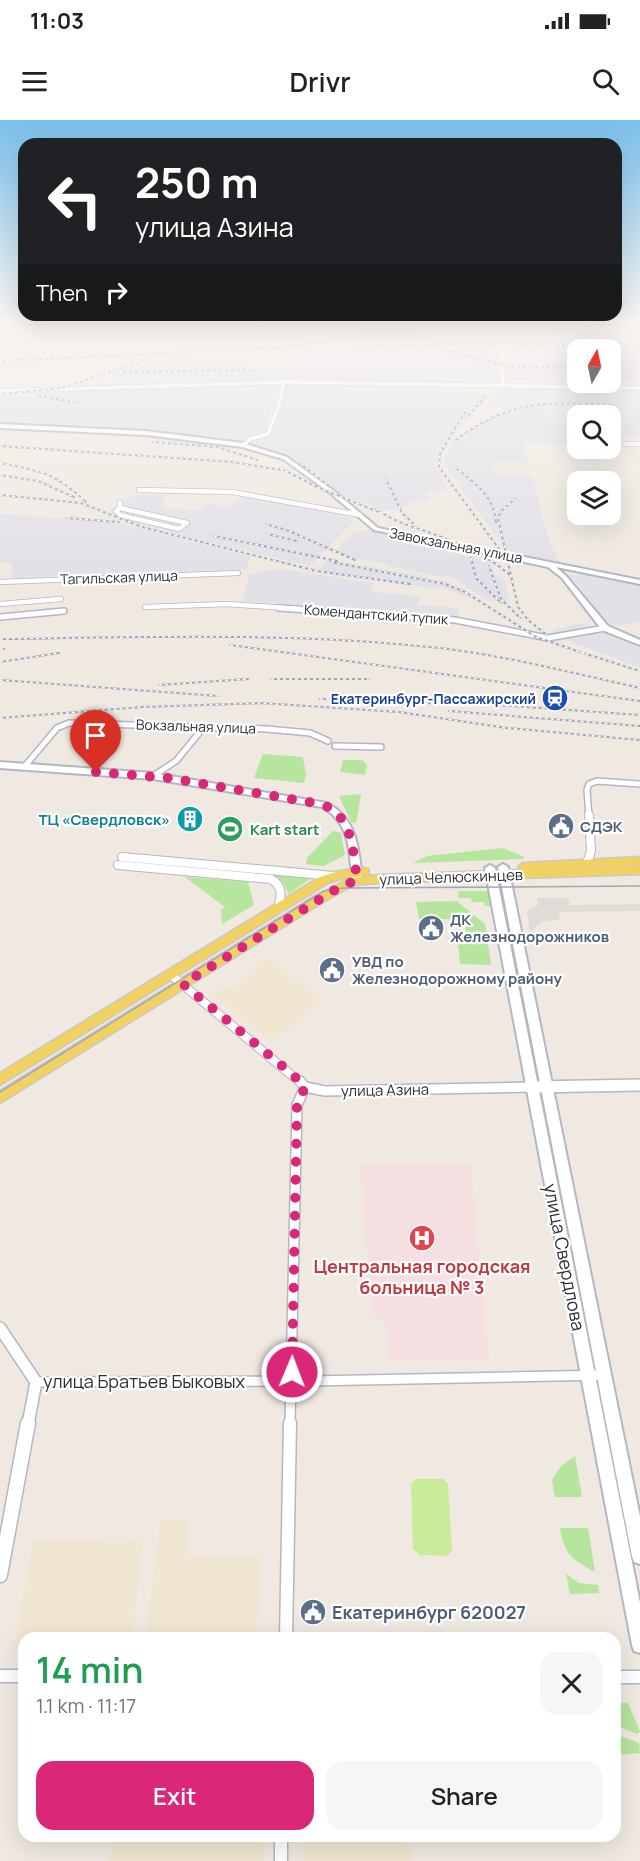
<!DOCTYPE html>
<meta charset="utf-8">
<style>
body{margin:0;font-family:Manrope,sans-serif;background:#f6f6f6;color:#222;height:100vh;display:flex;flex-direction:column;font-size:22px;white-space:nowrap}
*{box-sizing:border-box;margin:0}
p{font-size:20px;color:#767676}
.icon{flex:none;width:33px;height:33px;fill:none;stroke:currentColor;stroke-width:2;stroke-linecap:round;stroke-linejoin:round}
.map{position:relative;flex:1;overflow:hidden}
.panel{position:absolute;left:18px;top:1512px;width:603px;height:210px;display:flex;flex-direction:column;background:#fff;border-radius:18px;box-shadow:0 6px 24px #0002}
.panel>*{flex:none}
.guide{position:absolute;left:18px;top:18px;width:604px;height:183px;border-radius:18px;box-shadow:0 6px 24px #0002;background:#202124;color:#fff;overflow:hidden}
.needle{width:39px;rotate:9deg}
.fabs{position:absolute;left:567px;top:219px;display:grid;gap:12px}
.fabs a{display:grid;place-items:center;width:54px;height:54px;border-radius:12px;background:#fff;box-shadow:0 6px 24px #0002;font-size:30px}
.pin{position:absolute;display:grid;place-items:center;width:51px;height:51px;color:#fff;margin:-62px -26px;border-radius:50% 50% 50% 0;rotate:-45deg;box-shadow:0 0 6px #0007}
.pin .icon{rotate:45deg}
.me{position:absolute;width:66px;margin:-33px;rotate:1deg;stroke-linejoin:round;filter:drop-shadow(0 0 4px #0008)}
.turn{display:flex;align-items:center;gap:21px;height:126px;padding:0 18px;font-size:27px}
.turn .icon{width:78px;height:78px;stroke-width:2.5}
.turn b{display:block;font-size:42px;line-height:51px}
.then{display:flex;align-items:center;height:57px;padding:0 18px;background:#0003;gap:12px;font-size:22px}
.round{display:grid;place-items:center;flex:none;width:63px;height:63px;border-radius:18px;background:#f6f6f6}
.overview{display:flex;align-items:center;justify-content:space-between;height:102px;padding:0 18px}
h1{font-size:36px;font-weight:600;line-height:45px;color:#1e9e55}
.cta{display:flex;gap:12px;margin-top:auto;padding:12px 18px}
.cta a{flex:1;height:69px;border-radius:18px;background:#db2777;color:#fff;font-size:24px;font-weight:600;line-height:69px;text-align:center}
.cta a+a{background:#f6f6f6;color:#222}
.status{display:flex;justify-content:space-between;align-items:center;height:42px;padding:0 30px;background:#fff;direction:ltr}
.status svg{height:16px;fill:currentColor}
header{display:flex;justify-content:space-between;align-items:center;height:78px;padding:0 18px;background:#fff;font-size:27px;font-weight:600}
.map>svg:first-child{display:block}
.industrial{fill:#e3e1e8}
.education{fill:#f0e6d1}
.medical{fill:#f5dfe0}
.green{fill:#b6e59e}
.pitch{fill:#c9ec9a}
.plaza{fill:#dfdcd8}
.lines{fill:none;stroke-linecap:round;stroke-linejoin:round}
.minor-far5-casing{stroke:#b4b7c1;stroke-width:5}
.minor-far4-casing{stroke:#b4b7c1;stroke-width:6}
.minor-far3-casing{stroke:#b4b7c1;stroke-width:8}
.minor-far2-casing{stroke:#b4b7c1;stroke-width:10}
.minor-far1-casing{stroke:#b4b7c1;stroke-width:12}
.minor-casing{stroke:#b4b7c1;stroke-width:15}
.tertiary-far2-casing{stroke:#b4b7c1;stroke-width:5}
.tertiary-far1-casing{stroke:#b4b7c1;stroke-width:14}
.tertiary-casing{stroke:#b4b7c1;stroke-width:17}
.secondary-casing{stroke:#b4b7c1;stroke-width:4}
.primary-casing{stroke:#c9c9c9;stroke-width:3}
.minor-far5{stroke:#fff;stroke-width:4}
.minor-far4{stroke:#fff;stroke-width:4.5}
.minor-far3{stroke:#fff;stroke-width:5}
.minor-far2{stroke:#fff;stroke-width:8}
.minor-far1{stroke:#fff;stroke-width:9}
.minor{stroke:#fff;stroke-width:12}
.tertiary-far2{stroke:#fff;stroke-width:4}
.tertiary-far1{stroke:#fff;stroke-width:11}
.tertiary{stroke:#fff;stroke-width:14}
.secondary{fill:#fff;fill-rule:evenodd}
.primary{fill:#f2d163;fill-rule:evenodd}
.tram{stroke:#a3a6b8;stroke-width:1.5}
.rail-casing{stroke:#a3a6b8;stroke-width:2}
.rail{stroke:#fff;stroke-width:1.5;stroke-dasharray:3;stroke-linecap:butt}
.route{stroke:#db2777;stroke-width:10;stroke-dasharray:0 18}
.labels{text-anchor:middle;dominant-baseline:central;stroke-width:4.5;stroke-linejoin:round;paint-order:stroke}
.far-street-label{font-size:14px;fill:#2e2e2e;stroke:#fff}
.far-transit-label{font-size:14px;font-weight:bold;fill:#164399;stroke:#fff;text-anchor:end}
.culture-label{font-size:15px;font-weight:bold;fill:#0d838f;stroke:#fff;text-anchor:end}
.service-label{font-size:15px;font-weight:bold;fill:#4e5e75;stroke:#fff;text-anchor:start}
.leisure-label{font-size:15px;font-weight:bold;fill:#27864d;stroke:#fff;text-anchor:start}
.street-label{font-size:15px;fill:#2e2e2e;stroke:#fff}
.near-street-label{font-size:18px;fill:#2e2e2e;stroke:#fff}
.near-health-label{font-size:18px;font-weight:bold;fill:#be3a42;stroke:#fff}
.near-service-label{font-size:18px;font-weight:bold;fill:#4e5e75;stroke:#fff;text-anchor:start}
</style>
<div class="status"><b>11:03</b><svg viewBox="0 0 49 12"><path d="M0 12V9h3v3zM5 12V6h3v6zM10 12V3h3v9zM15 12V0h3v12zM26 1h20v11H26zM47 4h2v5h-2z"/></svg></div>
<header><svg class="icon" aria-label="menu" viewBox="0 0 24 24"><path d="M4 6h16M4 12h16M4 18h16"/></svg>Drivr<svg class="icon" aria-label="search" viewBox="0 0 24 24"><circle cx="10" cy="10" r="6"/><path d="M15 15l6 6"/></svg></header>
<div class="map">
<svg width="640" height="1741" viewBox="0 0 640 1741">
<rect width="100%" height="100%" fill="#efe9e1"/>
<path class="industrial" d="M 0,200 L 466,200 L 417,207 L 0,220 Z
M 619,200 L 640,200 L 640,263 L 611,261 L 610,230 L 578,230 L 577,262 L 509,260 L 508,252 L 511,252 L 511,247 L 507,247 L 507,234 L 514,234 L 513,222 L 522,222 L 522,216 L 528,213 Z
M 492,213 L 500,217 L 496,245 L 497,264 L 311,259 L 117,263 L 113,251 L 132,245 L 305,238 L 304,230 L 399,226 Z
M 286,264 L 437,266 L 438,272 L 493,274 L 449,319 L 435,319 L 448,320 L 437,339 L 437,348 L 447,370 L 426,373 L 430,380 L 413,381 L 406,387 L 384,391 L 372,385 L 368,385 L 337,373 L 281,332 L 247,323 L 252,319 L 271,315 Z
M 277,265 L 265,313 L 248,317 L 242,322 L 148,311 L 0,303 L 0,274 L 35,276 L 36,278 L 47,271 L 57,269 Z
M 500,267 L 595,269 L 598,280 L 612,281 L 611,277 L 623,277 L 621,270 L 640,271 L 640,316 L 625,316 L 627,323 L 611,323 L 610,296 L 578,296 L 577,323 L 524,323 L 528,342 L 489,342 L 496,354 L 533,356 L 545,407 L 558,442 L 510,434 L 444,345 L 447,333 L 456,321 L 463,321 L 469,309 L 496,295 L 502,287 L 484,286 Z
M 133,375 L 167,375 L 161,388 L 201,390 L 209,383 L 228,387 L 242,375 L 350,397 L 354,401 L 310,446 L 175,414 L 116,396 L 109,391 Z
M 0,394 L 115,402 L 250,437 L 247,449 L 12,458 L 11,442 L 0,443 Z
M 369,410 L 459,428 L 458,430 L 487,438 L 495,454 L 503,458 L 510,481 L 488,480 L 450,456 L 440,457 L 386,445 L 386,443 L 351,438 L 336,431 L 354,412 Z
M 327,440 L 417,455 L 449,463 L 481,479 L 477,481 L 439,467 L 436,469 L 318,451 Z
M 281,449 L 373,463 L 372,472 L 420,476 L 418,485 L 459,488 L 458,496 L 242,481 L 250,454 Z
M 585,454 L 640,466 L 640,502 L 610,507 L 567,455 Z
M 581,503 L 640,526 L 640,548 L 558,517 L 552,510 Z"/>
<path class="education" d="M 266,837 L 325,880 L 272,922 L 213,876 L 225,867 L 230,870 L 257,849 L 253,846 Z
M 161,1400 L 188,1400 L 186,1436 L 260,1435 L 257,1518 L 145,1518 Z
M 130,1419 L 143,1419 L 132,1518 L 24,1518 L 24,1530 L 14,1530 L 33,1420 L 102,1420 L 103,1422 L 129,1422 Z
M 113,1716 L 263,1716 L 263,1741 L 109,1741 Z
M 303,1716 L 411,1716 L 412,1741 L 303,1741 Z"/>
<path class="medical" d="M 360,1043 L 470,1043 L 489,1241 L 389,1241 L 386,1204 L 372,1193 Z"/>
<path class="green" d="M 263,634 L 303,637 L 306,655 L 304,663 L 254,658 Z
M 343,640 L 362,640 L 367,645 L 365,655 L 340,652 Z
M 361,674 L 356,703 L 351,702 L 339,676 Z
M 333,711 L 341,713 L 345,735 L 324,746 L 306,744 L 307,738 Z
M 503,728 L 524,737 L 523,739 L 413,743 L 427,736 Z
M 261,753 L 313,757 L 288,774 C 285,759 275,755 261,753 Z
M 185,757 L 248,762 L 254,785 L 222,804 L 221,790 L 225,787 Z
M 458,771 L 488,771 L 491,786 L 485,786 L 484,782 L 472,782 L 471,778 L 459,778 Z
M 457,781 L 485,804 L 491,845 L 460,844 L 457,813 L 466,813 L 464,799 L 419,799 L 416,782 Z
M 575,1336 L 582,1377 L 555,1377 L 552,1360 L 561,1346 Z
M 560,1408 L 588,1408 L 595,1452 C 573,1440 564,1435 560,1408 Z
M 566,1454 L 579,1463 L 598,1465 L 599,1473 L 570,1474 Z
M 615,1582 L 628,1583 L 640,1612 L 637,1614 L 615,1605 Z
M 615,1614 L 639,1623 L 640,1633 L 615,1635 Z"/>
<path class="pitch" d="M 416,1359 L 443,1359 L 448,1364 L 452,1431 L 447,1436 L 420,1435 L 413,1429 L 411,1364 Z"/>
<path class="plaza" d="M 537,778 L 568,778 L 570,785 L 640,784 L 640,791 L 559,792 L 560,800 L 542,801 L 530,812 L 527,791 L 538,785 Z"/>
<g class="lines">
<defs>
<path id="minor-far5" d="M 574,206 L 572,205 L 603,200
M 503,266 L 501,237 L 505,229
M 625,324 L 640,324
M 243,325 L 250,319 L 268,314 L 279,285 L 284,262"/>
<path id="minor-far4" d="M 139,370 L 232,372 L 360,395
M 120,382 L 120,388
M 120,388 L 187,403 L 179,409 L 120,395 L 116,391 Z
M 0,462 L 238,453
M 0,484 L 61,479
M 145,487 L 227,484 L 300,489"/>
<path id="minor-far3" d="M 279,488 L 455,500 L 548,518 L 605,508
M 0,497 L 64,491
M 335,626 L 381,627
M 25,646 L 57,608 L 69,603 L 267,609 L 310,613 L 328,621
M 153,656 L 176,641 L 204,607
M 589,697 L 587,670 L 589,664 L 597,661 L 640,664"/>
<path id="minor-far2" d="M 122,737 L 334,756
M 587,743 L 591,731 L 589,695
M 118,745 L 271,759 C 284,767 281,776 278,789
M 171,855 L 301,963"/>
<path id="minor-far1" d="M 300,961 L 305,967 L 325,971 L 533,967
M 36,1262 L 311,1261 L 604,1255
M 290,1304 L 297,985 L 305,967"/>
<path id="minor" d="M 286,1518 L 290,1303
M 0,1556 L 24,1556
M 615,1557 L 640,1557
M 281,1716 L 281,1741"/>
<path id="tertiary-far2" d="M 0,271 L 284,262 L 640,268"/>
<path id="tertiary-far1" d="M 533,967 L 640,965
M 0,1208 L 36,1262 L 28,1304"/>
<path id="tertiary" d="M 0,1455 L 28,1303"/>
<path id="secondary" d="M 0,304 L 146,311 L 243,323 L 287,337 L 334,371 L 378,408 L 640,460 L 640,464 L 556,447 L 566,456 L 608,506 L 640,520 L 640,525 L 602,510 L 562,458 L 548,447 L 374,410 L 330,373 L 283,339 L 242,327 L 146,315 L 0,308 Z
M 0,642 L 153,653 L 327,683 C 357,698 359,730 362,760 L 357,763 L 352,760 C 350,732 350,702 322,687 L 153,659 L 0,648 Z
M 503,744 L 508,747 L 640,1397 L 640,1444 L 634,1442 L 632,1436 L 498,747 Z
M 490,745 L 495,748 L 640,1483 L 640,1533 L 634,1531 L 632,1525 L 485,748 Z"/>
<path id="primary" d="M 640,737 L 640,745 L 534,750 L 640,746 L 640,754 L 378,763 L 353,765 L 323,782 L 0,983 L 0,971 L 315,776 L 351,758 L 378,755 L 522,750 L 518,747 L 523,743 Z
M 364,748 L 368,749 L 369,752 L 368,755 L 340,759 L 328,763 L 0,965 L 0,953 L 320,757 L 339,751 Z"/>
</defs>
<use href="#minor-far5" class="minor-far5-casing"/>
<use href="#minor-far4" class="minor-far4-casing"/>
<use href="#minor-far3" class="minor-far3-casing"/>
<use href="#minor-far2" class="minor-far2-casing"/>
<use href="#minor-far1" class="minor-far1-casing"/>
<use href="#minor" class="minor-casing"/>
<use href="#tertiary-far2" class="tertiary-far2-casing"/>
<use href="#tertiary-far1" class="tertiary-far1-casing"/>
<use href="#tertiary" class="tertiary-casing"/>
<use href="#secondary" class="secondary-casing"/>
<use href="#primary" class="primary-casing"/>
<use href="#minor-far5" class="minor-far5"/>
<use href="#minor-far4" class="minor-far4"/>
<use href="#minor-far3" class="minor-far3"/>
<use href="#minor-far2" class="minor-far2"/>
<use href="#minor-far1" class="minor-far1"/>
<use href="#minor" class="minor"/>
<use href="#tertiary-far2" class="tertiary-far2"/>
<use href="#tertiary-far1" class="tertiary-far1"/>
<use href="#tertiary" class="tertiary"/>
<use href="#secondary" class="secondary"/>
<use href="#primary" class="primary"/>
<path class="tram" d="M 0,972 L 324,771 L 343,768 L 640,766"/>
<defs>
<path id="rail" d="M 247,207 L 332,200
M 349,227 L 510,223 L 574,225
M 438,229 L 507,246 L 578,248
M 0,241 L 277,228 L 480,200
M 120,252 L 255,250
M 0,274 L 62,268 L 146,240
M 35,275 L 78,283
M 467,289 L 440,334 L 439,347 L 502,433
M 466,298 L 485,277
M 153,322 L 218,327 L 257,340
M 453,322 C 507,279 547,282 613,285
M 0,326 L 232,342 L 287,351
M 0,343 C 41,351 54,352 86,382
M 301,344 L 330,367
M 454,347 C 474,362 494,375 496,402
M 280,348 L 317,367 L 381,393
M 0,355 L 38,361 L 74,377
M 386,359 L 402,393 L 413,403
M 0,375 L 81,383 L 142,407 L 317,451
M 515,379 L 501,391 L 498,398 L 518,487 L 528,500 L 547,515
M 376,389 C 391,400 410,406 428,412 C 459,423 486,434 511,456
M 67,398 L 119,402
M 266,404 L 289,411 L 355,440
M 267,414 L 297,421
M 214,416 L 337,441
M 471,438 L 476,458 L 501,483
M 331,442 L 445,464 L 465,472 L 536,517 L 586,534
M 489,446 L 501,479 L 520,498
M 309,450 L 410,464
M 0,519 C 146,517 294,512 440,528 C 507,536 574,553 640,568
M 230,525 L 640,581
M 0,529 L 4,529
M 580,532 L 640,551
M 0,542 L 59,533
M 271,559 L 369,559
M 0,560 L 218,576
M 159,565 L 248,559
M 320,579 L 365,578
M 359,581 L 460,584
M 452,582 L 640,595
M 449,591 L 640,606
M 0,598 L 142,587 L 261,583 L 399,592 L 507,608 L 640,620"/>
</defs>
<use href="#rail" class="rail-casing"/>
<use href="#rail" class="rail"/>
</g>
<linearGradient id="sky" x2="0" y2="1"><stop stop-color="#7abfeb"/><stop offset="0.45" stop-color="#f8f5f2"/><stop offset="1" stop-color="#f8f5f2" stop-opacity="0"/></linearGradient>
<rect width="640" height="444" fill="url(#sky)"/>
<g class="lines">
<path class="route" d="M 96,652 L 169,658 L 320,684 C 353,693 353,732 357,760 L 338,768 L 183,864 L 292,954 L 305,967 L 297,985 L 292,1252"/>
</g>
<defs>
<symbol id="station-disc" viewBox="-11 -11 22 22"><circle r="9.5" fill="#1a4fb4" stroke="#fff"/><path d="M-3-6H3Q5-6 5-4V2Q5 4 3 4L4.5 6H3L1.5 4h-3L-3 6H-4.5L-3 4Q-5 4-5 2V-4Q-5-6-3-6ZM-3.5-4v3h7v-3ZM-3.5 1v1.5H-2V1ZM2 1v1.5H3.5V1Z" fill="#fff"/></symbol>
<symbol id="building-disc" viewBox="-11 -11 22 22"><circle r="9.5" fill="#0f9aa8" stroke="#fff"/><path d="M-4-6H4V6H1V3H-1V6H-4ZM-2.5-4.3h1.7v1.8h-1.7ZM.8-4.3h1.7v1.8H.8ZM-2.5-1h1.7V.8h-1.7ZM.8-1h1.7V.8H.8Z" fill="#fff"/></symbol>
<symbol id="civic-disc" viewBox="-11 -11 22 22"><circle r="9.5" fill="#5c6f8a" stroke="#fff"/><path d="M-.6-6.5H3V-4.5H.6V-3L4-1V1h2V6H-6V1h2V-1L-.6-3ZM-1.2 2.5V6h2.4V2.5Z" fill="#fff"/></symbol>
<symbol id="stadium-disc" viewBox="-11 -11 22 22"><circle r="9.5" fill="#2e9e5b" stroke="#fff"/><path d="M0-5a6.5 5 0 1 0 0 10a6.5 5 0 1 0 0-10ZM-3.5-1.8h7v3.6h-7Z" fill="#fff"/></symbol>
<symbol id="hospital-disc" viewBox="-11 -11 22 22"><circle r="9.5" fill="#e0444e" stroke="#fff"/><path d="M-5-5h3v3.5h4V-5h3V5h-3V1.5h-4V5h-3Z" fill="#fff"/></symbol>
</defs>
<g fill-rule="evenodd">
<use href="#station-disc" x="540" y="563" width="30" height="30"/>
<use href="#building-disc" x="175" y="684" width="30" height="30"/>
<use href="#civic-disc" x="546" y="691" width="30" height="30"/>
<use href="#stadium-disc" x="215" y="694" width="30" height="30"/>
<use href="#civic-disc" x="416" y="793" width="30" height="30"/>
<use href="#civic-disc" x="317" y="835" width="30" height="30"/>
<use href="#hospital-disc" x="407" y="1103" width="30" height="30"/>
<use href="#civic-disc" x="298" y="1477" width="30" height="30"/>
</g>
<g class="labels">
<g class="far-street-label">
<text transform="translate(456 425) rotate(11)">Завокзальная улица</text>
<text transform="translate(119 457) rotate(-2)">Тагильская улица</text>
<text transform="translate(376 494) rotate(4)">Комендантский тупик</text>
<text transform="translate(196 606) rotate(2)">Вокзальная улица</text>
</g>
<g class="far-transit-label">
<text x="536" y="578">Екатеринбург-Пассажирский</text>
</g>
<g class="culture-label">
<text x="170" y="699">ТЦ «Свердловск»</text>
</g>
<g class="service-label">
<text x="580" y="706">СДЭК</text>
<text x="450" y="799">ДК<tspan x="450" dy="17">Железнодорожников</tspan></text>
<text x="352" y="841">УВД по<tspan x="352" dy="17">Железнодорожному району</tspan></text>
</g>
<g class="leisure-label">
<text x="250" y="709">Kart start</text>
</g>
<g class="street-label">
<text transform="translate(451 757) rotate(-2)">улица Челюскинцев</text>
<text transform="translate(385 970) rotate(-1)">улица Азина</text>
</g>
<g class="near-street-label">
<text transform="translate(565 1137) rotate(79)">улица Свердлова</text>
<text x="144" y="1261">улица Братьев Быковых</text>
</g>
<g class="near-health-label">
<text x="422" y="1146">Центральная городская<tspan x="422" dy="21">больница № 3</tspan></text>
</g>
<g class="near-service-label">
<text x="332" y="1492">Екатеринбург 620027</text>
</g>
</g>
</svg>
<div class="fabs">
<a><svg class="needle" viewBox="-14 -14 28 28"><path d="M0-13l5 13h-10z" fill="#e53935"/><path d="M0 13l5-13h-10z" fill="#767676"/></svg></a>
<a><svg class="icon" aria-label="search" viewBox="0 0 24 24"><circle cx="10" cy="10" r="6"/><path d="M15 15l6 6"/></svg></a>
<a><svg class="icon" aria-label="layers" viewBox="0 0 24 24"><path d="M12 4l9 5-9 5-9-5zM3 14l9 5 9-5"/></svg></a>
</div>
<div class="pin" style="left:96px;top:652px;background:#d93025"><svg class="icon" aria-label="arrive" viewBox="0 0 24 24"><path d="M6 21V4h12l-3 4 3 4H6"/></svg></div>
<svg class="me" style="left:292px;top:1252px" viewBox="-20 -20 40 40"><circle r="17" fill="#db2777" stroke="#fff" stroke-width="3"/><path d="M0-11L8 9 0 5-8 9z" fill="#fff"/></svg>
<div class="guide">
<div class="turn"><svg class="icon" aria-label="left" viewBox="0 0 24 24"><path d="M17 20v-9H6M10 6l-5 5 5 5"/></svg><div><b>250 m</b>улица Азина</div></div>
<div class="then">Then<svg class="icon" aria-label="right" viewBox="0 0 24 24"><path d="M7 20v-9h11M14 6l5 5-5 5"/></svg></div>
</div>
<section class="panel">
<div class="overview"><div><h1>14 min</h1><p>1.1 km · 11:17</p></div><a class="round"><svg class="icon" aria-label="close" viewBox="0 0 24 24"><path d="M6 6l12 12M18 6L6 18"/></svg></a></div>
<div class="cta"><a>Exit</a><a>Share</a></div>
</section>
</div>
